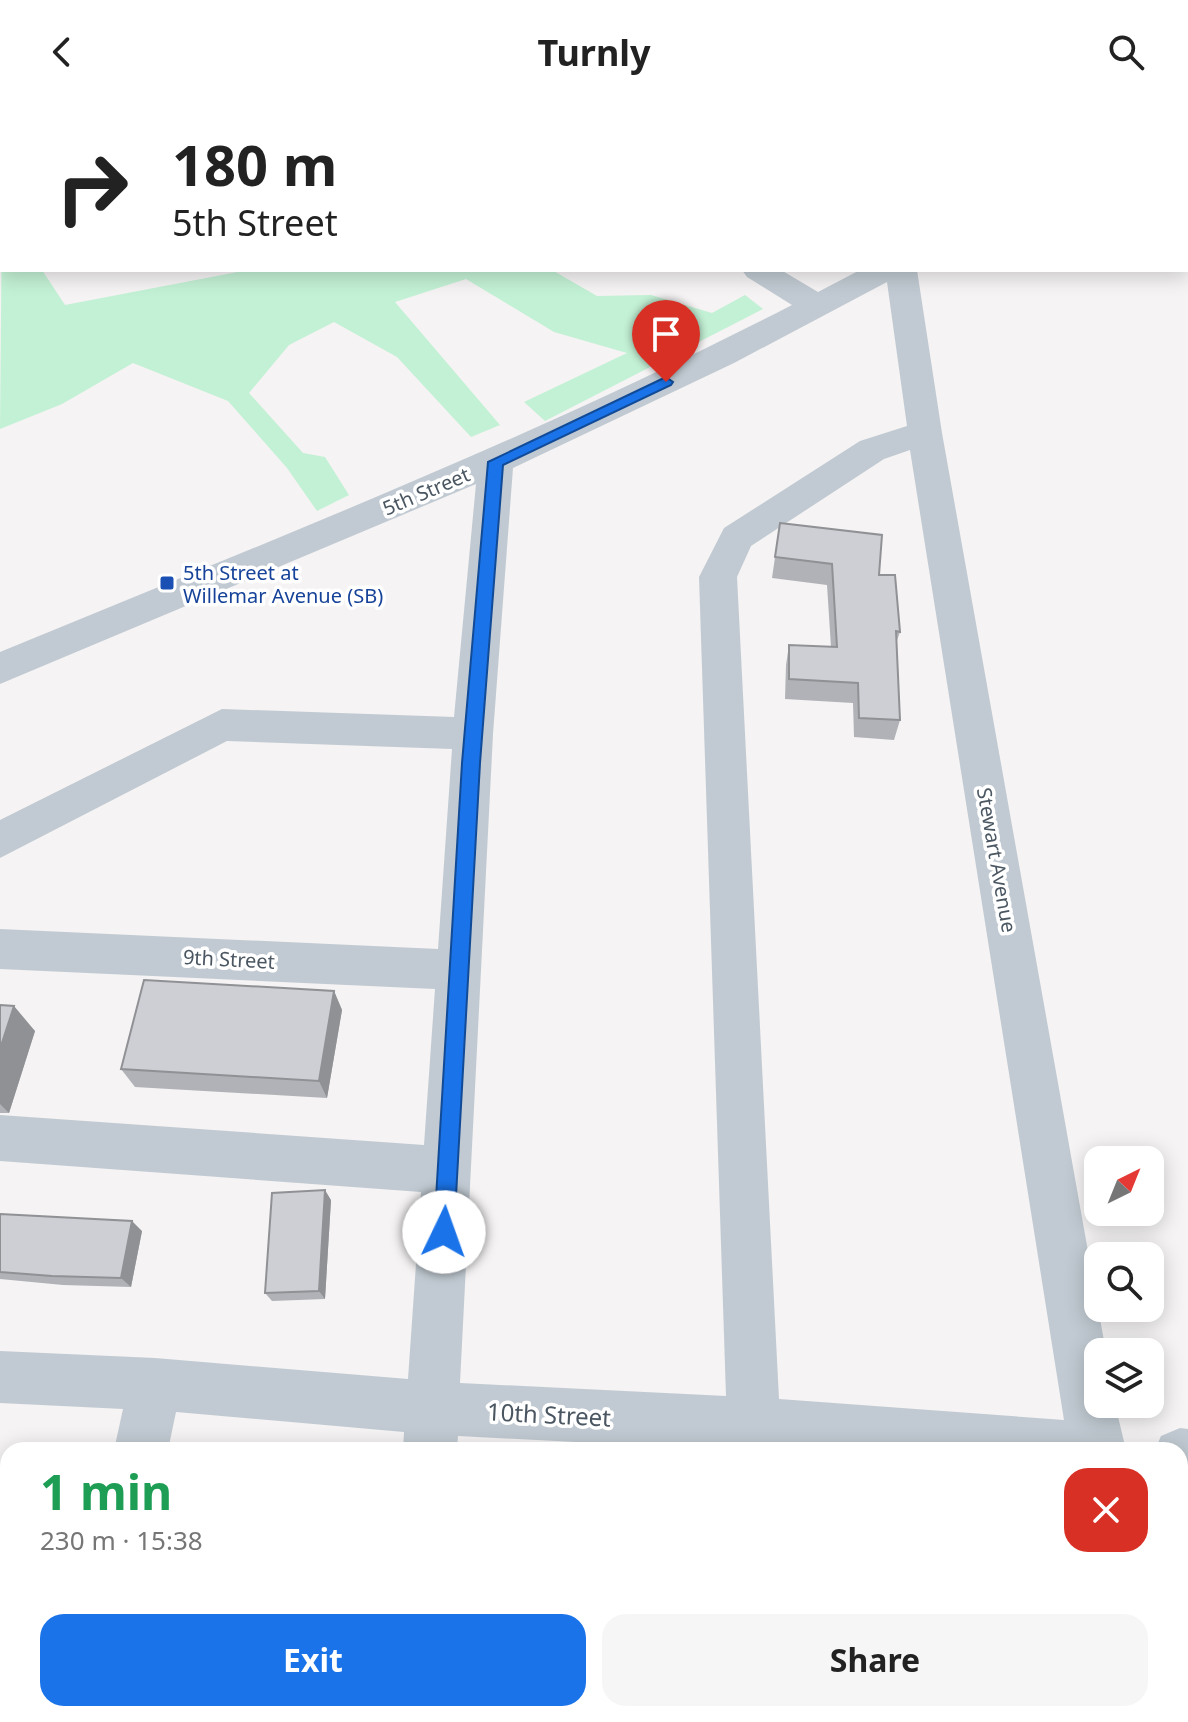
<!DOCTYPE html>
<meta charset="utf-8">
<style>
body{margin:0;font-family:"Noto Sans",sans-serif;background:#f6f6f6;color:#222;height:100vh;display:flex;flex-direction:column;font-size:30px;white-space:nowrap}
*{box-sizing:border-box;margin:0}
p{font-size:26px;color:#767676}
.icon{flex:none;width:44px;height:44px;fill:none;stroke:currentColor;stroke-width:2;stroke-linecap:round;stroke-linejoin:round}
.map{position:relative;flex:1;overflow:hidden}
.drawer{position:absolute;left:0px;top:1338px;width:1188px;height:280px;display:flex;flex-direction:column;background:#fff;border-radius:24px 24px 0 0;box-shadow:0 4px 20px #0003}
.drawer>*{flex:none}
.banner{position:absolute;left:0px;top:0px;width:1188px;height:168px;box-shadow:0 4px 20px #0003;background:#fff;color:#222;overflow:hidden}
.needle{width:52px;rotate:43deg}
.fabs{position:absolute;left:1084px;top:1042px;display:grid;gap:16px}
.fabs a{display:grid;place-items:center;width:80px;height:80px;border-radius:16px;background:#fff;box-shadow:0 4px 20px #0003;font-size:40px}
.pin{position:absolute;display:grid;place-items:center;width:68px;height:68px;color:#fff;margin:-82px -34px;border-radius:50% 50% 50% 0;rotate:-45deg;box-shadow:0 0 8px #0007}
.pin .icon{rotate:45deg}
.me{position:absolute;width:88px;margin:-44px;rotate:3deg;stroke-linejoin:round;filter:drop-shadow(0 0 6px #0008)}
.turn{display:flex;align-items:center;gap:28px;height:168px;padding:0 40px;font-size:36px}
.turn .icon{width:104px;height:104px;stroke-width:2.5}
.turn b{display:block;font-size:56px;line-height:68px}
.round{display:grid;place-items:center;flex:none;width:84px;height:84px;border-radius:24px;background:#f6f6f6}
.summary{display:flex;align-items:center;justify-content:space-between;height:136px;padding:0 40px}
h1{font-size:48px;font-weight:700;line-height:60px;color:#1e9e55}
.button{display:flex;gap:16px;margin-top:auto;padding:16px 40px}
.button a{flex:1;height:92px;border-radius:24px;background:#1a73e8;color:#fff;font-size:32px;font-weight:700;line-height:92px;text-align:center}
.button a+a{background:#f6f6f6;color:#222}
header{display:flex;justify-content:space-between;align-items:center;height:104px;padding:0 40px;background:#fff;font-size:36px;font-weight:700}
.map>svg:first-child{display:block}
.green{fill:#c3f1d5}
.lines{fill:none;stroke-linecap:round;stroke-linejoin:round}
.minor{fill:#c1cad2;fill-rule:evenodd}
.wall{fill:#b0b2b7}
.shaded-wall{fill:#909195}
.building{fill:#cdcfd5;stroke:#909195;stroke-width:2}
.route{fill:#1a73e8;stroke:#114b97;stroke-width:2}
.transit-dot{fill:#1a4fb4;stroke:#fff;stroke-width:3}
.labels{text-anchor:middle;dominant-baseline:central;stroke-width:7;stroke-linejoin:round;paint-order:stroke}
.street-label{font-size:20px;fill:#4a5661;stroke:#fff}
.transit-label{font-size:20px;fill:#164399;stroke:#fff;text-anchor:start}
.near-street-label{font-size:24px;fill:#4a5661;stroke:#fff}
</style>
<header><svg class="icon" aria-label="back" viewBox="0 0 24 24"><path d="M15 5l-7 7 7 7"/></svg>Turnly<svg class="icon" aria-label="search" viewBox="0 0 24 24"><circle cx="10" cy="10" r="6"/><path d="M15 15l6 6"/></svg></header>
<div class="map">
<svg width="1188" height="1618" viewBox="0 0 1188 1618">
<rect width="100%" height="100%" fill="#f5f3f3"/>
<path class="green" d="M 2,99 L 2,166 L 42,166 L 65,201 L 248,166 L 552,166 L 597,192 L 651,191 L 712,209 L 745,191 L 763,205 L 545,317 L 524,298 L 627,249 L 554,228 L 466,175 L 395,198 L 500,321 L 471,333 L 397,253 L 334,218 L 289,241 L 249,289 L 303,349 L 325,353 L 349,391 L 317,407 L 287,364 L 228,297 L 133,259 L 62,300 L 0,325 Z"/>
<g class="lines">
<path class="minor" d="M 466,0 L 496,0 L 497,2 L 467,2 Z
M 1166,0 L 1188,0 L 1188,8 L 1186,2 L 1165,2 Z
M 742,166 L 781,166 L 818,188 L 860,166 L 917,166 L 942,329 L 1106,1248 L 1098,1248 L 1098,1300 L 1115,1300 L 1126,1346 L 728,1346 L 458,1332 L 457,1346 L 403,1346 L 404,1328 L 176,1308 L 168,1346 L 114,1346 L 123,1305 L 0,1299 L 0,1247 L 155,1254 L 408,1275 L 421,1088 L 0,1057 L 0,1011 L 424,1041 L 435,885 L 0,865 L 0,825 L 438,845 L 452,645 L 227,637 L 0,754 L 0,716 L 222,605 L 454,613 L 476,380 L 0,580 L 0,548 C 267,438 536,333 792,201 L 747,173 ZM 887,178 L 907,322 L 860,337 L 724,424 L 699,473 L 726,1292 L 460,1279 L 493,630 L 513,364 L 734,259 ZM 910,346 L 1064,1316 L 779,1295 L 737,473 L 751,442 L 884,355 Z
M 1180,1324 L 1188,1325 L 1188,1379 L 1180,1378 L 1180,1346 L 1155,1346 L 1161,1332 Z
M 57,1610 L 117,1610 L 115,1618 L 55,1618 Z
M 372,1610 L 432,1610 L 431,1618 L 371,1618 Z
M 727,1610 L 787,1610 L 787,1618 L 727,1618 Z
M 1110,1610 L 1170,1610 L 1172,1618 L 1112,1618 Z"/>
</g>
<path class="wall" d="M 780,419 L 879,471 L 900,528 L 896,539 L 900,616 L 894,636 L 854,633 L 853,599 L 785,595 L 786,561 L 789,541 L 831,543 L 827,481 L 772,474 Z
M 334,887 L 342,906 L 327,994 L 135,983 L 121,965 Z
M 0,901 L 35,927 L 9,1009 L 0,1009 Z
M 331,1096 L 325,1195 L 272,1197 L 265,1189 Z
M 0,1110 L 142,1127 L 131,1183 L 63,1181 L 0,1175 Z
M 866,1610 L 902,1610 L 976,1618 L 866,1618 Z"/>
<path class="shaded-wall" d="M 334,887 L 342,906 L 327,994 L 319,977 Z
M 14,902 L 35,927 L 9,1009 L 0,1000 L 0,945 Z
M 325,1086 L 331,1096 L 325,1195 L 319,1187 Z
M 132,1117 L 142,1127 L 131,1183 L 121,1174 Z"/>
<path class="building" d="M 780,419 L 882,431 L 879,471 L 895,471 L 900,528 L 896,527 L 900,616 L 859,614 L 858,579 L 789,575 L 789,541 L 837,543 L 832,460 L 775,453 Z
M 144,876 L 334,887 L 319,977 L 121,965 Z
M 0,901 L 14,902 L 0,945 Z
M 325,1086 L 319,1187 L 265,1189 L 272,1089 Z
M 0,1110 L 132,1117 L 121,1174 L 52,1172 L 0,1168 Z
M 879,1610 L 902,1610 L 976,1618 L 879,1618 Z"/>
<path class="route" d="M 666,273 L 673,278 L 671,281 L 503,361 L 480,659 L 454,1128 L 451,1136 L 444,1139 L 437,1136 L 434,1128 L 462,659 L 488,358 Z"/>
<rect class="transit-dot" x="159" y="471" width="16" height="16" rx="4"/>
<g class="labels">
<g class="street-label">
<text transform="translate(426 387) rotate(-23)">5th Street</text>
<text transform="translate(997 756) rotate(80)">Stewart Avenue</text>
<text transform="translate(229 855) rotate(3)">9th Street</text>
</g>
<g class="transit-label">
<text x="183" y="468">5th Street at<tspan x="183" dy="23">Willemar Avenue (SB)</tspan></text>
</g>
<g class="near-street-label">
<text transform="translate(549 1310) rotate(3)">10th Street</text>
</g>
</g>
</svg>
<div class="fabs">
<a><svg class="needle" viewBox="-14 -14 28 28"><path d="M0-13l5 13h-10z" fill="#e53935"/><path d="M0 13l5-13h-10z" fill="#767676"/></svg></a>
<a><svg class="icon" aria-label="search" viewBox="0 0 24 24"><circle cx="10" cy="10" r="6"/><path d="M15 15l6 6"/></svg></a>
<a><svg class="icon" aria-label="layers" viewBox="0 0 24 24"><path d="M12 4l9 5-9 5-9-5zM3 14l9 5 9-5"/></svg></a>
</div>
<div class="pin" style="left:666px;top:278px;background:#d93025"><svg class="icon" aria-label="arrive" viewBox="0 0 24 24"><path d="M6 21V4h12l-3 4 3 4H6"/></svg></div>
<svg class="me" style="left:444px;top:1128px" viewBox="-20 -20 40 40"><circle r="19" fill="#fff"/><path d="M0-13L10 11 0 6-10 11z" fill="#1a73e8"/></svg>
<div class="banner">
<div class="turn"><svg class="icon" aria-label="right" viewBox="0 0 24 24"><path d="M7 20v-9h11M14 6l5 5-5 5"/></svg><div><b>180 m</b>5th Street</div></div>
</div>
<section class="drawer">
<div class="summary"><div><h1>1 min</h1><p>230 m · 15:38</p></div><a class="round" style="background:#d93025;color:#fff"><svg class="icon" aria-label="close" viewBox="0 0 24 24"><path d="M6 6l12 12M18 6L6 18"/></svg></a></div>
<div class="button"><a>Exit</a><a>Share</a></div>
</section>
</div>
